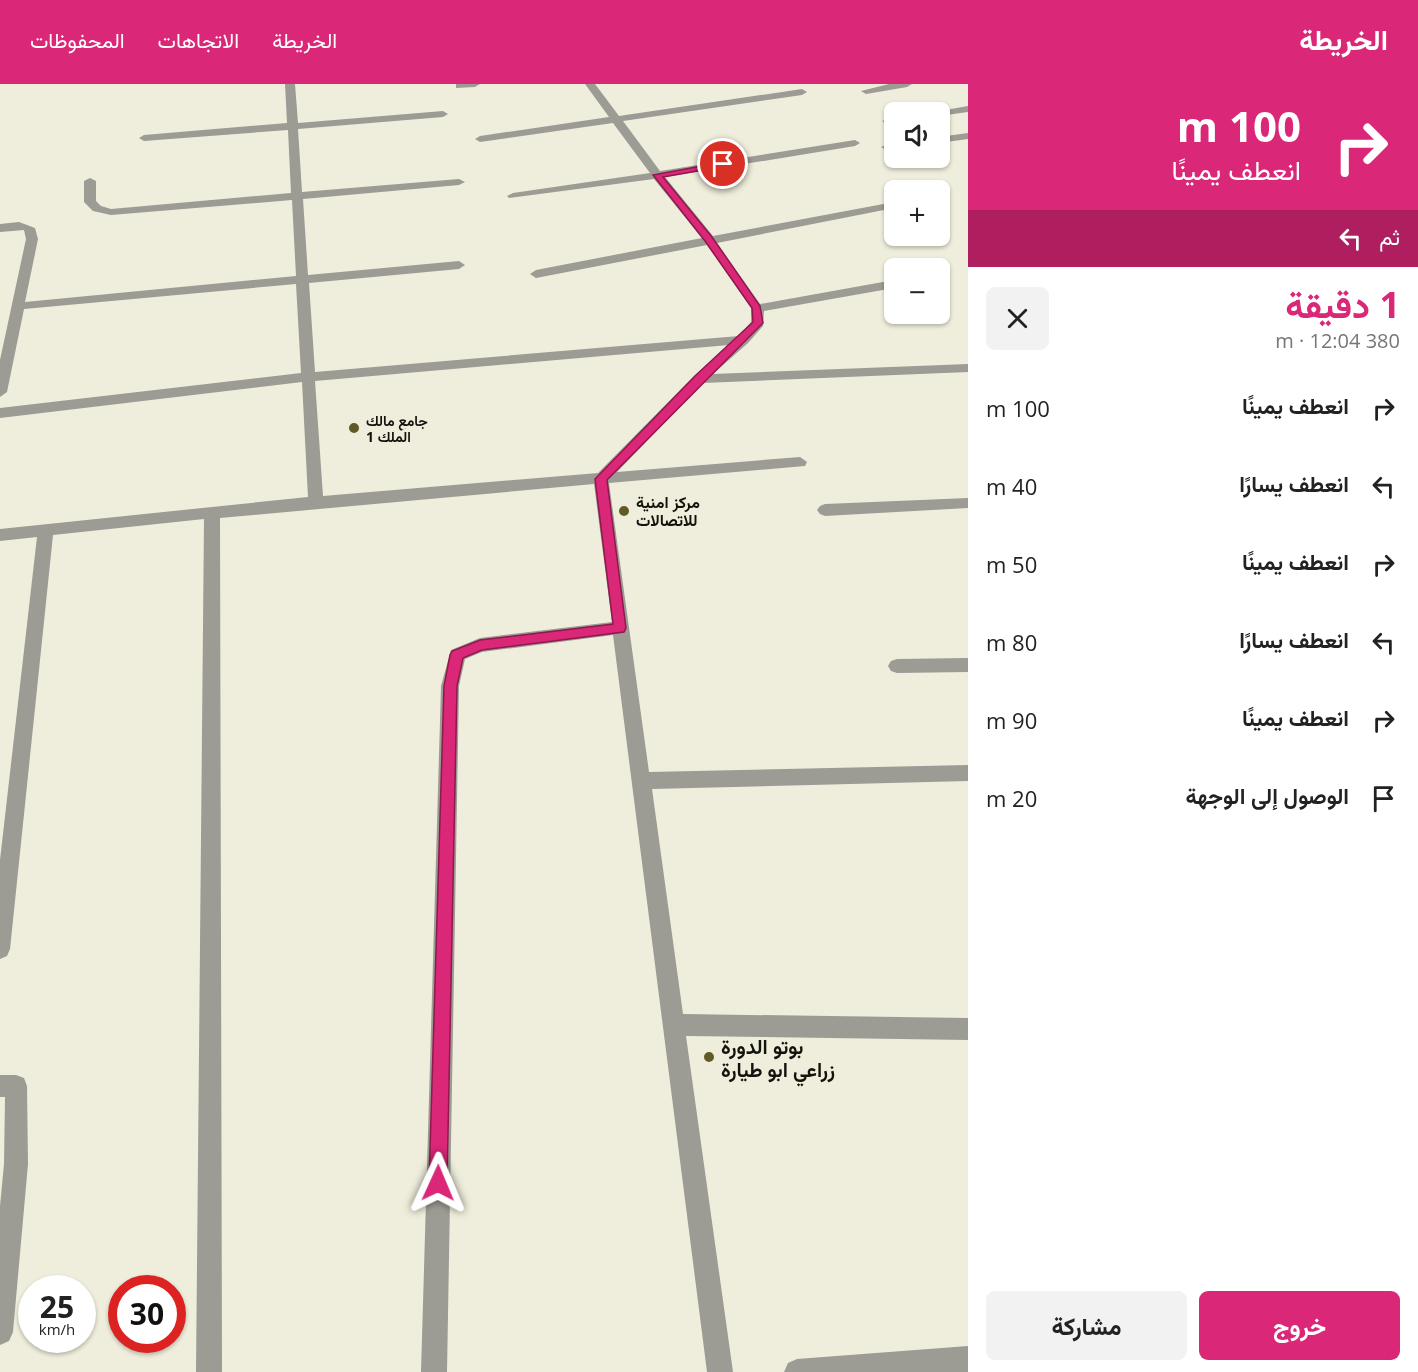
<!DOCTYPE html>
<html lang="ar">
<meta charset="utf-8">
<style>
body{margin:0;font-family:"Open Sans",Vazirmatn,sans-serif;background:#f2f2f2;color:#222;direction:rtl;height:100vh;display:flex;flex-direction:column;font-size:22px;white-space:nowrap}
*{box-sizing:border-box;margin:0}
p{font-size:20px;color:#767676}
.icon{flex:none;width:33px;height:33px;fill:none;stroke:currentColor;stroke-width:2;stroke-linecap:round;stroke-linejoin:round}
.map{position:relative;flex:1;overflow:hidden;direction:ltr}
.drawer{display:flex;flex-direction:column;background:#fff;width:450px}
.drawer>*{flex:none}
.hud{background:#db2777;color:#fff;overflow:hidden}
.tools{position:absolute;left:884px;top:18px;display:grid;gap:12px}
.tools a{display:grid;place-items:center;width:66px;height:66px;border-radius:9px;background:#fff;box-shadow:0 2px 4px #0004;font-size:30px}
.speed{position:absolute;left:18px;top:1191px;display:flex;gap:12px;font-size:30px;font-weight:700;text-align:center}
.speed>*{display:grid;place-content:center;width:78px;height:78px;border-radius:50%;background:#fff;box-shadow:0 2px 4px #0004;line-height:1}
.speed small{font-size:15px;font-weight:400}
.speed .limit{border:9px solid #d22;background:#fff;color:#111}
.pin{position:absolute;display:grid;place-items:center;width:51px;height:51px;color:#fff;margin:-26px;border:3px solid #fff;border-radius:50%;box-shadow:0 2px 6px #0007}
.me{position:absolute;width:66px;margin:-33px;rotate:1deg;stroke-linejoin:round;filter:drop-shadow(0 0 4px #0008)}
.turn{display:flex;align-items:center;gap:21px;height:126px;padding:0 18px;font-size:27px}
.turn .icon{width:78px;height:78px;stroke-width:2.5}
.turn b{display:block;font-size:42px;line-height:51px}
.then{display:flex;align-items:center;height:57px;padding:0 18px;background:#0003;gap:12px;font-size:22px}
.round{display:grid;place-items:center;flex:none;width:63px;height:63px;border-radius:9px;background:#f2f2f2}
.overview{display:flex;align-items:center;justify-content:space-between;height:102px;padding:0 18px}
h1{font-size:36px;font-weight:700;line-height:45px;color:#db2777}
.primary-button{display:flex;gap:12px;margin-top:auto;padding:12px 18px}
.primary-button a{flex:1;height:69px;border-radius:9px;background:#db2777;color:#fff;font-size:24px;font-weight:700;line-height:69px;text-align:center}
.primary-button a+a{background:#f2f2f2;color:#222}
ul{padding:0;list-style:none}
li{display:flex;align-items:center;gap:18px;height:78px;padding:0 18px}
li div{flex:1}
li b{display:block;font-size:22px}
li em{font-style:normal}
header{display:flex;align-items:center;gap:36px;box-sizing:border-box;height:84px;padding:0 30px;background:#db2777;color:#fff}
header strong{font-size:28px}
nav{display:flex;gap:33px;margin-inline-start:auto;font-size:21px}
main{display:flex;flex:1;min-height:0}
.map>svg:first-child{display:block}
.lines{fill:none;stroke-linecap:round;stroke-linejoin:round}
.minor{fill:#9c9b94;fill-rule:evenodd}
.route{fill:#db2777;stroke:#8e194d;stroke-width:1.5}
.poi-dot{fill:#605a27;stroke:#efeedc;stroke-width:2}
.labels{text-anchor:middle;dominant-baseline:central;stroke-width:6;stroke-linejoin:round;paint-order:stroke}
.far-poi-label{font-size:14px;font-weight:bold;fill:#13120c;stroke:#efeedc;text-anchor:start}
.poi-label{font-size:16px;font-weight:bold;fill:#13120c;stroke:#efeedc;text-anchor:start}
.near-poi-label{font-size:20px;font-weight:bold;fill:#13120c;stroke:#efeedc;text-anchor:start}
</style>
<header>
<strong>الخريطة</strong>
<nav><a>الخريطة</a><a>الاتجاهات</a><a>المحفوظات</a></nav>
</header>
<main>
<section class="drawer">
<div class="hud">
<div class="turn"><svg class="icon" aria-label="right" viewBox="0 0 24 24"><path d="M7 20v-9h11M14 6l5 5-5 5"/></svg><div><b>100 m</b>انعطف يمينًا</div></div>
<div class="then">ثم<svg class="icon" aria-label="left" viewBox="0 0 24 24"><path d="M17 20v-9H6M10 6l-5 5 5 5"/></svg></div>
</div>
<div class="overview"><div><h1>1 دقيقة</h1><p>380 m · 12:04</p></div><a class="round"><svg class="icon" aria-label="close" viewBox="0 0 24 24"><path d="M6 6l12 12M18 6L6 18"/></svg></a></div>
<ul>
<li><svg class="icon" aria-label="right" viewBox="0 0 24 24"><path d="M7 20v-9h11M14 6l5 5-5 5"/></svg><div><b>انعطف يمينًا</b></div><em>100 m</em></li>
<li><svg class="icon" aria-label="left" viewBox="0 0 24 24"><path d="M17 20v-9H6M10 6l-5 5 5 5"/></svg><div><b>انعطف يسارًا</b></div><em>40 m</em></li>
<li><svg class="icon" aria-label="right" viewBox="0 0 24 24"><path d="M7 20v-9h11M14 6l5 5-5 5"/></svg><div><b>انعطف يمينًا</b></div><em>50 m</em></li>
<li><svg class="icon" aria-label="left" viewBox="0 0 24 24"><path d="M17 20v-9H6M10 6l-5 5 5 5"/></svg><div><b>انعطف يسارًا</b></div><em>80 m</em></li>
<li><svg class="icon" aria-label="right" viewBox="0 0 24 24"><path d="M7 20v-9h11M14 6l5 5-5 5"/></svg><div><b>انعطف يمينًا</b></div><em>90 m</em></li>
<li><svg class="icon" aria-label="arrive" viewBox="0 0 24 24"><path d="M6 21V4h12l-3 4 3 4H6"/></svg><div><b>الوصول إلى الوجهة</b></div><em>20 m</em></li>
</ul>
<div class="primary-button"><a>خروج</a><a>مشاركة</a></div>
</section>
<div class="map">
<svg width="968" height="1288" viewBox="0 0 968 1288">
<rect width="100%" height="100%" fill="#efeedc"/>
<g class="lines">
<path class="minor" d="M 285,0 L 295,0 L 298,39 L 443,27 L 448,30 L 443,33 L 298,45 L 302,108 L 459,95 L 465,98 L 459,101 L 303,115 L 308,191 L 459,177 L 465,181 L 459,185 L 309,199 L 315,288 L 739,252 L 751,238 L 751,224 L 707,161 L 536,194 L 530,190 L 536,186 L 702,154 L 654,95 L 509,114 L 507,112 L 513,109 L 650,89 L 613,39 L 480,58 L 475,55 L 480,52 L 609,33 L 585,0 L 595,0 L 619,32 L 802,5 L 807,8 L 802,11 L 623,37 L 660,87 L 855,56 L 860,59 L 855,62 L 665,93 L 713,152 L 894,118 L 894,124 L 717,159 L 760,220 L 894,196 L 894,204 L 764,227 L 763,242 L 748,259 L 713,290 L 968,280 L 968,288 L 703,299 L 617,388 L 800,373 L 807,378 L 805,382 L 609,399 L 649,688 L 968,681 L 968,697 L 652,705 L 683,930 L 968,934 L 968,956 L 686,952 L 733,1288 L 707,1288 L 613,551 L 482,568 L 465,575 L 459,602 L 447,1288 L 421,1288 L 441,602 L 451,566 L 480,554 L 612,538 L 594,400 L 220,434 L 222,1288 L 196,1288 L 204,435 L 53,451 L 10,865 L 7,872 L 0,875 L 0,776 L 37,453 L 0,457 L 0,445 L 308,413 L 302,298 L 0,334 L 0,324 L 301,289 L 296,200 L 24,225 L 7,308 L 0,313 L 0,276 L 26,155 L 24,146 L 0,148 L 0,140 L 19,138 L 35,144 L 38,155 L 25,218 L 296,192 L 292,116 L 111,131 L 93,127 L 84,118 L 84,97 L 90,94 L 96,97 L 96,117 L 101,122 L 111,125 L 291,109 L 288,46 L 144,57 L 139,54 L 144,51 L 287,39 ZM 729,261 L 694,292 L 598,389 L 323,412 L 315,297 Z
M 456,0 L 480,0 L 475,3 L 456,4 Z
M 889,0 L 912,0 L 907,3 L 866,10 L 861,7 Z
M 968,22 L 968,28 L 939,32 L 939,28 L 934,28 Z
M 894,33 L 894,39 L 887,40 L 882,37 Z
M 968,49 L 968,55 L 939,59 L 939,53 Z
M 894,58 L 894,64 L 886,66 L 881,63 Z
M 968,414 L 968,424 L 825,432 L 820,430 L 817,426 L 820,422 L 825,420 Z
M 968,574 L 968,588 L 897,589 L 891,587 L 888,582 L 891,577 L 897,575 Z
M 0,991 L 16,991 L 24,994 L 27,1002 L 28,1080 L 13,1248 L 9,1257 L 0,1261 L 0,1122 L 4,1080 L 5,1013 L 0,1013 Z
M 968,1262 L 968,1288 L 784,1288 L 788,1279 L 797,1275 Z"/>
</g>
<path class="route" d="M 723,78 L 727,80 L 726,82 L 663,93 L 712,153 L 760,222 L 763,239 L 607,396 L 626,544 L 624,548 L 482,566 L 463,574 L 457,602 L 447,1099 L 445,1105 L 438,1108 L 432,1105 L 429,1099 L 444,602 L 450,571 L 452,567 L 480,556 L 613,540 L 595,395 L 695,292 L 753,238 L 752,224 L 705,157 L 653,91 Z"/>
<g class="poi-dot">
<circle cx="354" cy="344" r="6"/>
<circle cx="624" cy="427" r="6"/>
<circle cx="709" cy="973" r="6"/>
</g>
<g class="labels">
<g class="far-poi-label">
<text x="366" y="336">جامع مالك<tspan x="366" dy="16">الملك 1</tspan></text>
</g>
<g class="poi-label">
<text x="636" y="418">مركز امنية<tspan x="636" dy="18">للاتصالات</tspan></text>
</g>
<g class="near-poi-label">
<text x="721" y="962">بوتو الدورة<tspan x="721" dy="23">زراعي ابو طيارة</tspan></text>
</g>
</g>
</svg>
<div class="tools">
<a><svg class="icon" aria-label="sound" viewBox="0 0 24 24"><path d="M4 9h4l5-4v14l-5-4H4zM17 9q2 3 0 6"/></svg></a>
<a>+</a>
<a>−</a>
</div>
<div class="speed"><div>25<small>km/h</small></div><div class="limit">30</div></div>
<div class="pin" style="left:723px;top:80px;background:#d93025"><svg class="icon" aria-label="arrive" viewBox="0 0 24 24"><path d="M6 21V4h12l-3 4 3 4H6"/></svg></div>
<svg class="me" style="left:438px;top:1099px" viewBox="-20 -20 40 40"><path d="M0-17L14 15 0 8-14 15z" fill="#db2777" stroke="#fff" stroke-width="4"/></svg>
</div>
</main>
